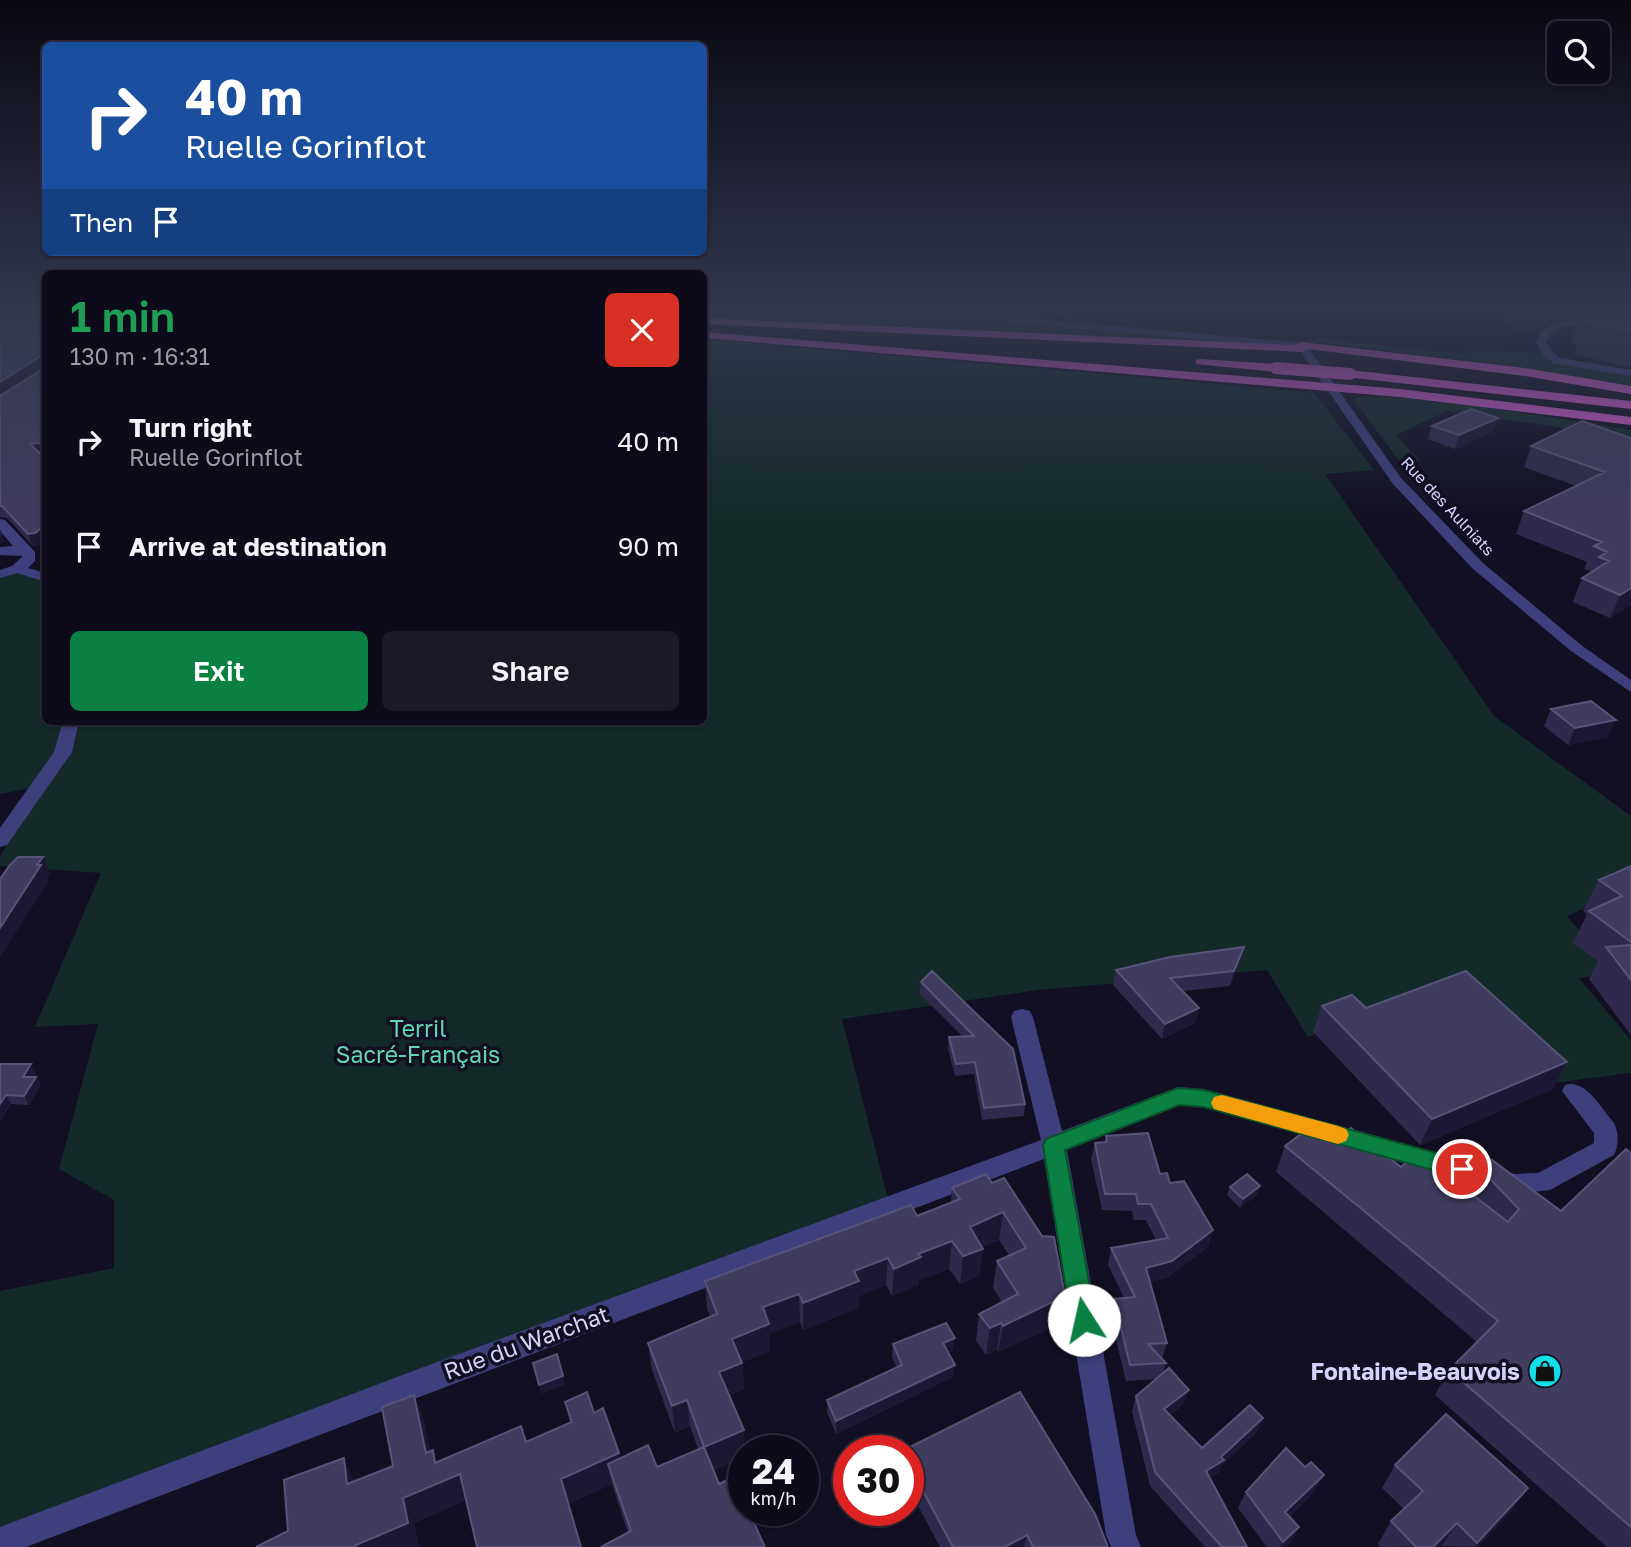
<!DOCTYPE html>
<meta charset="utf-8">
<style>
body{margin:0;font-family:"Golos Text",sans-serif;background:#1b1926;color:#f1f3f6;height:100vh;display:flex;flex-direction:column;font-size:26px;white-space:nowrap}
*{box-sizing:border-box;margin:0}
p{font-size:23px;color:#9a9ba2}
.icon{flex:none;width:38px;height:38px;fill:none;stroke:currentColor;stroke-width:2;stroke-linecap:round;stroke-linejoin:round}
.map{position:relative;flex:1;overflow:hidden}
.side{position:absolute;left:42px;top:270px;width:665px;height:455px;display:flex;flex-direction:column;background:#0d0b19;border-radius:10px;box-shadow:0 2px 5px #0004,0 0 0 2px #2d2b38}
.side>*{flex:none}
.top-card{position:absolute;left:42px;top:42px;width:665px;height:214px;border-radius:10px;box-shadow:0 2px 5px #0004,0 0 0 2px #2d2b38;background:#1a4fa0;color:#fff;overflow:hidden}
.tools{position:absolute;left:1547px;top:21px;display:grid;gap:14px}
.tools a{display:grid;place-items:center;width:63px;height:63px;border-radius:10px;background:#0d0b19;box-shadow:0 2px 5px #0004,0 0 0 2px #2d2b38;font-size:35px}
.speed{position:absolute;left:728px;top:1435px;display:flex;gap:14px;font-size:35px;font-weight:700;text-align:center}
.speed>*{display:grid;place-content:center;width:91px;height:91px;border-radius:50%;background:#0d0b19;box-shadow:0 2px 5px #0004,0 0 0 2px #2d2b38;line-height:1}
.speed small{font-size:18px;font-weight:400}
.speed .limit{border:10px solid #d22;background:#fff;color:#111}
.pin{position:absolute;display:grid;place-items:center;width:60px;height:60px;color:#fff;margin:-30px;border:4px solid #fff;border-radius:50%;box-shadow:0 2px 7px #0007}
.me{position:absolute;width:77px;margin:-38px;rotate:350deg;stroke-linejoin:round;filter:drop-shadow(0 0 5px #0008)}
.turn{display:flex;align-items:center;gap:24px;height:147px;padding:0 28px;font-size:32px}
.turn .icon{width:91px;height:91px;stroke-width:2.5}
.turn b{display:block;font-size:49px;line-height:60px}
.then{display:flex;align-items:center;height:66px;padding:0 28px;background:#0003;gap:14px;font-size:26px}
.round{display:grid;place-items:center;flex:none;width:74px;height:74px;border-radius:10px;background:#1b1926}
.head{display:flex;align-items:center;justify-content:space-between;height:119px;padding:0 28px}
h1{font-size:42px;font-weight:600;line-height:52px;color:#1e9e55}
.primary-button{display:flex;gap:14px;margin-top:auto;padding:14px 28px}
.primary-button a{flex:1;height:80px;border-radius:10px;background:#0b8043;color:#fff;font-size:28px;font-weight:600;line-height:80px;text-align:center}
.primary-button a+a{background:#1b1926;color:#f1f3f6}
ul{padding:0;list-style:none}
li{display:flex;align-items:center;gap:21px;height:105px;padding:0 28px}
li div{flex:1}
li b{display:block;font-size:26px}
li em{font-style:normal}
.map>svg:first-child{display:block}
.green{fill:#132a28}
.lines{fill:none;stroke-linecap:round;stroke-linejoin:round}
.minor{fill:#3e3f7c;fill-rule:evenodd}
.trunk{fill:#d45cce;fill-rule:evenodd}
.trunk-bridge{stroke:#d45cce;stroke-width:12}
.wall{fill:#2f2a4d;fill-rule:evenodd}
.shaded-wall{fill:#1b1734}
.building{fill:#403c60;stroke:#585378;stroke-width:2}
.route{fill:#0b8043;stroke:#07532c;stroke-width:2}
.slow{fill:#f59e0b}
.labels{text-anchor:middle;dominant-baseline:central;stroke-width:7;stroke-linejoin:round;paint-order:stroke}
.far-street-label{font-size:16px;fill:#d5d2fc;stroke:#110f21}
.near-park-label{font-size:23px;fill:#64d6b3;stroke:#110f21}
.near-street-label{font-size:23px;fill:#d5d2fc;stroke:#110f21}
.near-poi-label{font-size:23px;font-weight:bold;fill:#d5d2fc;stroke:#110f21;text-anchor:end}
</style>
<div class="map">
<svg width="1631" height="1547" viewBox="0 0 1631 1547">
<rect width="100%" height="100%" fill="#110f21"/>
<path class="green" d="M 704,305 L 966,305 L 987,317 L 1034,324 L 1232,343 L 704,318 Z
M 983,305 L 1010,305 L 1050,319 C 1031,326 1000,316 983,305 Z
M 1495,305 L 1631,305 L 1631,306 L 1587,313 L 1515,334 Z
M 1314,338 L 1468,355 L 1466,350 L 1547,353 L 1557,361 L 1631,373 L 1631,387 L 1512,366 L 1307,341 Z
M 704,339 L 1314,393 L 1374,470 L 1325,474 L 1495,717 L 1631,816 L 1631,888 L 1567,916 L 1615,973 L 1579,978 L 1631,1040 L 1631,1073 L 1553,1083 L 1448,992 L 1308,1037 L 1267,970 L 1038,990 L 842,1019 L 890,1207 L 0,1542 L 0,1291 L 114,1268 L 114,1200 L 59,1169 L 98,1024 L 35,1027 L 101,873 L 0,866 L 0,856 L 50,771 L 39,786 L 0,794 L 0,574 L 32,569 L 45,574 L 46,721 L 704,721 Z
M 1359,397 L 1428,398 L 1631,430 L 1631,438 L 1447,411 L 1396,435 L 1420,461 L 1400,462 L 1354,400 Z"/>
<g class="lines">
<path class="minor" d="M 970,305 L 980,305 L 980,307 L 1006,316 L 1305,343 L 1401,478 L 1483,563 L 1581,645 L 1631,680 L 1631,692 L 1571,651 L 1473,569 L 1393,484 L 1298,348 L 1005,322 L 972,311 Z
M 1631,305 L 1631,311 L 1558,329 L 1550,334 L 1546,342 L 1551,351 L 1560,358 L 1631,370 L 1631,376 L 1553,363 L 1543,355 L 1536,342 L 1542,330 L 1550,325 Z
M 0,519 L 5,520 L 35,552 L 35,561 L 28,568 L 46,573 L 46,582 L 17,573 L 0,578 L 0,570 L 12,566 L 23,556 L 0,555 L 0,547 L 13,546 L 0,531 Z
M 63,721 L 79,721 L 72,752 L 7,845 L 0,847 L 0,828 L 54,752 Z
M 1022,1009 L 1030,1011 L 1033,1017 L 1062,1131 L 1178,1087 L 1204,1089 L 1515,1174 L 1538,1173 L 1594,1143 L 1594,1133 L 1562,1091 L 1565,1085 C 1585,1078 1602,1109 1614,1123 C 1619,1133 1619,1145 1614,1155 L 1550,1190 L 1515,1194 L 1204,1107 L 1179,1105 L 1067,1150 L 1136,1535 L 1141,1547 L 1111,1547 L 1106,1535 L 1044,1159 L 26,1547 L 0,1547 L 0,1527 L 421,1368 L 1041,1140 L 1011,1017 L 1014,1011 Z"/>
<path class="trunk" d="M 704,318 L 1296,345 L 1301,342 L 1525,368 L 1631,386 L 1631,394 L 1525,376 L 1308,349 L 1302,352 L 704,324 Z
M 704,332 L 1400,389 L 1631,417 L 1631,425 L 1400,397 L 704,338 Z
M 1200,359 L 1276,364 L 1282,368 L 1276,372 L 1196,364 L 1196,360 Z
M 1350,370 L 1631,401 L 1631,409 L 1346,377 L 1344,374 Z"/>
<path class="trunk-bridge" d="M 1276,368 L 1350,374"/>
</g>
<path class="wall" d="M 46,305 L 46,454 L 41,454 L 46,459 L 46,540 L 40,545 L 33,546 L 7,518 L 0,517 L 0,396 L 2,319 L 0,313 L 0,307 ZM 44,366 L 44,368 L 0,396 Z
M 1036,305 L 1096,305 L 1095,310 L 1070,319 Z
M 1581,309 L 1626,313 L 1631,312 L 1631,368 L 1574,354 L 1577,346 L 1570,341 Z
M 1498,418 L 1493,431 L 1455,449 L 1428,439 L 1432,426 Z
M 1631,438 L 1631,605 L 1610,618 L 1573,602 L 1582,578 L 1592,572 L 1584,569 L 1587,562 L 1516,534 L 1524,511 L 1576,486 L 1524,467 L 1531,446 Z
M 1551,709 L 1608,737 L 1568,745 L 1544,726 Z
M 1631,866 L 1631,1035 L 1589,979 L 1598,961 L 1573,943 L 1587,914 L 1583,911 L 1599,880 Z
M 1244,947 L 1240,962 L 1230,986 L 1183,991 L 1195,1023 L 1162,1039 L 1113,985 L 1116,970 Z
M 932,971 L 1025,1104 L 1024,1116 L 982,1120 L 974,1074 L 955,1076 L 948,1049 L 949,1037 L 962,1036 L 920,994 L 921,982 Z
M 1322,1006 L 1366,1008 L 1567,1062 L 1553,1089 L 1420,1145 L 1313,1032 Z
M 0,1064 L 36,1073 L 34,1077 L 36,1077 L 41,1085 L 29,1105 L 11,1104 L 0,1122 Z
M 1106,1136 L 1160,1174 L 1170,1183 L 1213,1230 L 1208,1247 L 1167,1278 L 1150,1282 L 1167,1343 L 1162,1359 L 1166,1363 L 1163,1374 L 1184,1404 L 1170,1415 L 1202,1448 L 1263,1418 L 1257,1432 L 1222,1465 L 1218,1473 L 1210,1478 L 1247,1547 L 1205,1547 L 1150,1486 L 1132,1411 L 1136,1396 L 1156,1379 L 1126,1381 L 1110,1315 L 1114,1299 L 1124,1298 L 1108,1265 L 1111,1248 L 1156,1240 L 1146,1220 L 1134,1220 L 1132,1211 L 1102,1210 L 1091,1159 L 1095,1143 L 1104,1142 Z
M 1340,1138 L 1401,1167 L 1417,1159 L 1452,1178 L 1464,1152 L 1561,1211 L 1631,1153 L 1631,1547 L 1607,1547 L 1435,1395 L 1449,1370 L 1477,1342 L 1276,1172 L 1285,1146 Z
M 986,1174 L 1065,1296 L 1059,1324 L 998,1352 L 997,1350 L 986,1355 L 976,1341 L 979,1314 L 1002,1302 L 993,1288 L 997,1261 L 1009,1255 L 999,1240 L 982,1247 L 983,1249 L 979,1276 L 960,1284 L 949,1269 L 919,1280 L 918,1285 L 892,1296 L 886,1285 L 859,1296 L 858,1308 L 803,1330 L 800,1322 L 770,1333 L 770,1351 L 742,1362 L 744,1389 L 729,1396 L 744,1451 L 744,1457 L 714,1470 L 628,1533 L 612,1484 L 568,1504 L 466,1500 L 414,1523 L 419,1547 L 256,1547 L 288,1531 L 354,1481 L 393,1466 L 414,1395 L 424,1421 L 430,1451 L 437,1462 L 526,1442 L 570,1423 L 565,1402 L 594,1413 L 619,1453 L 620,1458 L 657,1467 L 698,1449 L 690,1426 L 675,1433 L 652,1370 L 648,1343 L 710,1317 L 707,1308 L 705,1281 L 917,1216 L 951,1203 L 952,1188 Z
M 1260,1186 L 1257,1195 L 1240,1208 L 1227,1195 L 1230,1187 Z
M 893,1344 L 953,1350 L 948,1353 L 953,1377 L 836,1434 L 827,1412 L 827,1400 L 897,1368 L 892,1357 Z
M 908,1451 L 1108,1547 L 940,1547 L 908,1487 Z
M 1395,1465 L 1528,1488 L 1511,1511 L 1478,1547 L 1442,1546 L 1381,1547 L 1378,1544 L 1391,1521 L 1404,1509 L 1382,1488 Z
M 1315,1491 L 1289,1517 L 1291,1543 L 1286,1547 L 1267,1547 L 1238,1508 L 1246,1492 Z"/>
<path class="shaded-wall" d="M 1084,305 L 1096,305 L 1095,310 L 1070,319 L 1071,309 Z
M 41,356 L 45,366 L 0,396 L 0,382 Z
M 1498,418 L 1493,431 L 1455,449 L 1459,435 Z
M 46,442 L 46,454 L 35,455 L 30,444 Z
M 46,524 L 46,540 L 40,545 L 33,546 L 28,534 Z
M 0,529 L 5,541 L 0,544 Z
M 1631,588 L 1631,605 L 1610,618 L 1620,595 Z
M 1616,720 L 1608,737 L 1568,745 L 1575,728 Z
M 43,857 L 50,873 L 47,878 L 49,881 L 0,957 L 0,928 Z
M 1244,947 L 1240,962 L 1230,986 L 1234,971 Z
M 1199,1008 L 1195,1023 L 1162,1039 L 1165,1024 Z
M 1567,1062 L 1553,1089 L 1420,1145 L 1432,1119 Z
M 31,1064 L 36,1073 L 28,1085 L 23,1077 Z
M 36,1077 L 41,1085 L 29,1105 L 24,1096 Z
M 6,1095 L 11,1104 L 0,1122 L 0,1104 Z
M 1260,1186 L 1257,1195 L 1240,1208 L 1243,1199 Z
M 1003,1212 L 999,1240 L 966,1254 L 970,1227 Z
M 1213,1230 L 1208,1247 L 1167,1278 L 1141,1284 L 1146,1268 Z
M 952,1241 L 949,1269 L 919,1280 L 918,1285 L 892,1296 L 894,1269 L 918,1254 Z
M 983,1249 L 979,1276 L 960,1284 L 963,1256 Z
M 888,1258 L 886,1285 L 859,1296 L 858,1308 L 803,1330 L 803,1303 L 854,1271 Z
M 799,1294 L 800,1322 L 770,1333 L 770,1351 L 734,1366 L 732,1339 L 763,1307 Z
M 1065,1296 L 1059,1324 L 998,1352 L 1003,1326 Z
M 1001,1323 L 997,1350 L 986,1355 L 990,1328 Z
M 955,1338 L 953,1350 L 941,1356 L 943,1343 Z
M 742,1363 L 744,1389 L 722,1399 L 719,1372 Z
M 955,1365 L 953,1377 L 836,1434 L 836,1421 Z
M 563,1376 L 565,1385 L 541,1394 L 539,1385 Z
M 1189,1390 L 1184,1404 L 1159,1423 L 1164,1409 Z
M 414,1395 L 424,1421 L 436,1479 L 426,1453 Z
M 687,1400 L 690,1426 L 675,1433 L 672,1406 Z
M 1263,1418 L 1257,1432 L 1222,1465 L 1218,1473 L 1201,1484 L 1206,1471 Z
M 744,1430 L 745,1451 L 744,1451 L 744,1457 L 707,1473 L 704,1447 Z
M 433,1450 L 442,1476 L 460,1474 L 469,1499 L 414,1523 L 419,1547 L 356,1547 L 356,1545 L 435,1463 Z
M 619,1453 L 624,1479 L 608,1464 L 612,1484 L 567,1505 L 561,1479 Z
M 344,1458 L 355,1484 L 347,1484 Z
M 1324,1475 L 1315,1491 L 1277,1528 L 1285,1512 Z
M 1528,1488 L 1511,1511 L 1478,1547 L 1474,1547 Z
M 1457,1523 L 1441,1547 L 1433,1547 Z
M 1299,1527 L 1291,1543 L 1286,1547 L 1280,1547 L 1283,1542 Z
M 1027,1535 L 1024,1547 L 1005,1547 Z"/>
<path class="building" d="M 1,305 L 46,305 L 46,442 L 30,444 L 46,459 L 46,524 L 35,533 L 28,534 L 2,506 L 0,506 L 0,396 L 44,368 L 44,356 L 41,356 L 0,382 L 0,319 L 44,321 L 45,313 L 43,311 L 0,310 Z
M 1060,305 L 1084,305 L 1071,309 Z
M 1587,305 L 1628,305 L 1626,313 L 1631,312 L 1631,332 L 1586,322 L 1597,319 L 1581,309 Z
M 1471,409 L 1498,418 L 1459,435 L 1432,426 Z
M 1582,421 L 1631,438 L 1631,588 L 1620,595 L 1582,578 L 1609,561 L 1599,557 L 1607,552 L 1594,546 L 1602,542 L 1524,511 L 1605,472 L 1531,446 Z
M 1591,701 L 1616,720 L 1575,728 L 1551,709 Z
M 18,857 L 43,857 L 37,865 L 41,865 L 0,928 L 0,879 L 10,865 Z
M 1631,866 L 1631,942 L 1589,911 L 1622,896 L 1599,880 Z
M 1631,945 L 1631,980 L 1606,947 Z
M 1244,947 L 1234,971 L 1170,978 L 1199,1008 L 1165,1024 L 1116,970 L 1170,957 Z
M 932,971 L 1013,1049 L 1025,1104 L 984,1108 L 975,1062 L 956,1064 L 949,1037 L 974,1036 L 921,982 Z
M 1466,971 L 1567,1062 L 1432,1119 L 1322,1006 L 1352,995 L 1366,1008 Z
M 0,1064 L 31,1064 L 23,1077 L 36,1077 L 24,1096 L 6,1095 L 0,1104 Z
M 1318,1121 L 1340,1138 L 1351,1128 L 1401,1167 L 1414,1156 L 1417,1159 L 1425,1158 L 1508,1222 L 1519,1209 L 1464,1152 L 1492,1160 L 1561,1211 L 1626,1149 L 1631,1153 L 1631,1527 L 1449,1370 L 1498,1321 L 1285,1146 Z
M 1148,1133 L 1160,1174 L 1167,1173 L 1170,1183 L 1184,1181 L 1213,1230 L 1172,1261 L 1146,1268 L 1167,1343 L 1148,1344 L 1166,1363 L 1130,1365 L 1114,1299 L 1135,1297 L 1111,1248 L 1168,1238 L 1151,1204 L 1138,1204 L 1136,1194 L 1105,1194 L 1095,1143 L 1107,1142 L 1106,1136 Z
M 986,1174 L 992,1183 L 1004,1178 L 1042,1236 L 1054,1237 L 1065,1296 L 1003,1326 L 1001,1323 L 990,1328 L 979,1314 L 1018,1294 L 997,1261 L 1026,1248 L 1003,1212 L 970,1227 L 983,1249 L 963,1256 L 952,1241 L 918,1254 L 921,1257 L 894,1269 L 888,1258 L 854,1271 L 859,1281 L 803,1303 L 799,1294 L 763,1307 L 769,1324 L 732,1339 L 742,1363 L 719,1372 L 744,1430 L 704,1447 L 719,1484 L 733,1477 L 744,1502 L 744,1510 L 748,1510 L 765,1547 L 601,1547 L 631,1531 L 608,1464 L 648,1445 L 657,1467 L 704,1447 L 687,1400 L 672,1406 L 648,1343 L 717,1314 L 705,1281 L 911,1205 L 917,1216 L 960,1199 L 952,1188 Z
M 1247,1174 L 1260,1186 L 1243,1199 L 1230,1187 Z
M 946,1323 L 955,1338 L 943,1343 L 955,1365 L 836,1421 L 827,1400 L 902,1365 L 893,1344 Z
M 557,1354 L 563,1376 L 539,1385 L 533,1363 Z
M 1169,1368 L 1189,1390 L 1164,1409 L 1202,1448 L 1250,1405 L 1263,1418 L 1221,1457 L 1224,1460 L 1206,1471 L 1247,1547 L 1222,1547 L 1155,1472 L 1136,1396 Z
M 587,1392 L 594,1413 L 603,1408 L 619,1453 L 561,1479 L 581,1547 L 477,1547 L 460,1474 L 403,1498 L 408,1523 L 356,1545 L 356,1547 L 256,1547 L 288,1531 L 284,1480 L 344,1458 L 347,1484 L 393,1466 L 382,1407 L 414,1395 L 426,1453 L 433,1450 L 435,1463 L 521,1426 L 526,1442 L 572,1422 L 565,1402 Z
M 1020,1392 L 1095,1514 L 1108,1547 L 1033,1547 L 1027,1535 L 1005,1547 L 953,1547 L 908,1463 L 908,1451 L 902,1451 Z
M 1446,1414 L 1528,1488 L 1477,1543 L 1457,1523 L 1433,1547 L 1416,1547 L 1391,1521 L 1423,1491 L 1395,1465 Z
M 1286,1448 L 1305,1467 L 1311,1462 L 1324,1475 L 1285,1512 L 1299,1527 L 1283,1542 L 1246,1492 Z"/>
<linearGradient id="sky" x2="0" y2="1"><stop stop-color="#090812"/><stop offset="0.59" stop-color="#32374e"/><stop offset="1" stop-color="#32374e" stop-opacity="0"/></linearGradient>
<rect width="1631" height="521" fill="url(#sky)"/>
<path class="route" d="M 1178,1088 L 1204,1090 L 1462,1160 L 1470,1163 L 1473,1169 L 1470,1176 L 1462,1178 L 1204,1107 L 1179,1105 L 1065,1150 L 1096,1320 L 1092,1328 L 1084,1332 L 1075,1328 L 1071,1320 L 1043,1145 L 1046,1139 Z"/>
<path class="slow" d="M 1222,1095 L 1338,1126 L 1346,1129 L 1349,1135 L 1346,1141 L 1338,1144 L 1214,1109 L 1211,1103 L 1214,1097 Z"/>
<defs>
<symbol id="shop-disc" viewBox="-11 -11 22 22"><circle r="9.5" fill="#12dee8" stroke="#110f21"/><path d="M-5-2.5h2.3a2.7 3.5 0 0 1 5.4 0H5L5.5 6h-11ZM-1.5-2.5h3a1.5 2.3 0 0 0-3 0Z" fill="#111"/></symbol>
</defs>
<g fill-rule="evenodd">
<use href="#shop-disc" x="1526" y="1352" width="38" height="38"/>
</g>
<g class="labels">
<g class="far-street-label">
<text transform="translate(1448 506) rotate(47)">Rue des Aulniats</text>
</g>
<g class="near-park-label">
<text x="418" y="1028">Terril<tspan x="418" dy="26">Sacré-Français</tspan></text>
</g>
<g class="near-street-label">
<text transform="translate(526 1342) rotate(-20)">Rue du Warchat</text>
</g>
<g class="near-poi-label">
<text x="1520" y="1371">Fontaine-Beauvois</text>
</g>
</g>
</svg>
<div class="tools">
<a><svg class="icon" aria-label="search" viewBox="0 0 24 24"><circle cx="10" cy="10" r="6"/><path d="M15 15l6 6"/></svg></a>
</div>
<div class="speed"><div>24<small>km/h</small></div><div class="limit">30</div></div>
<div class="pin" style="left:1462px;top:1169px;background:#d93025"><svg class="icon" aria-label="arrive" viewBox="0 0 24 24"><path d="M6 21V4h12l-3 4 3 4H6"/></svg></div>
<svg class="me" style="left:1084px;top:1320px" viewBox="-20 -20 40 40"><circle r="19" fill="#fff"/><path d="M0-13L10 11 0 6-10 11z" fill="#0b8043"/></svg>
<div class="top-card">
<div class="turn"><svg class="icon" aria-label="right" viewBox="0 0 24 24"><path d="M7 20v-9h11M14 6l5 5-5 5"/></svg><div><b>40 m</b>Ruelle Gorinflot</div></div>
<div class="then">Then<svg class="icon" aria-label="arrive" viewBox="0 0 24 24"><path d="M6 21V4h12l-3 4 3 4H6"/></svg></div>
</div>
<section class="side">
<div class="head"><div><h1>1 min</h1><p>130 m · 16:31</p></div><a class="round" style="background:#d93025;color:#fff"><svg class="icon" aria-label="close" viewBox="0 0 24 24"><path d="M6 6l12 12M18 6L6 18"/></svg></a></div>
<ul>
<li><svg class="icon" aria-label="right" viewBox="0 0 24 24"><path d="M7 20v-9h11M14 6l5 5-5 5"/></svg><div><b>Turn right</b><p>Ruelle Gorinflot</p></div><em>40 m</em></li>
<li><svg class="icon" aria-label="arrive" viewBox="0 0 24 24"><path d="M6 21V4h12l-3 4 3 4H6"/></svg><div><b>Arrive at destination</b></div><em>90 m</em></li>
</ul>
<div class="primary-button"><a>Exit</a><a>Share</a></div>
</section>
</div>
